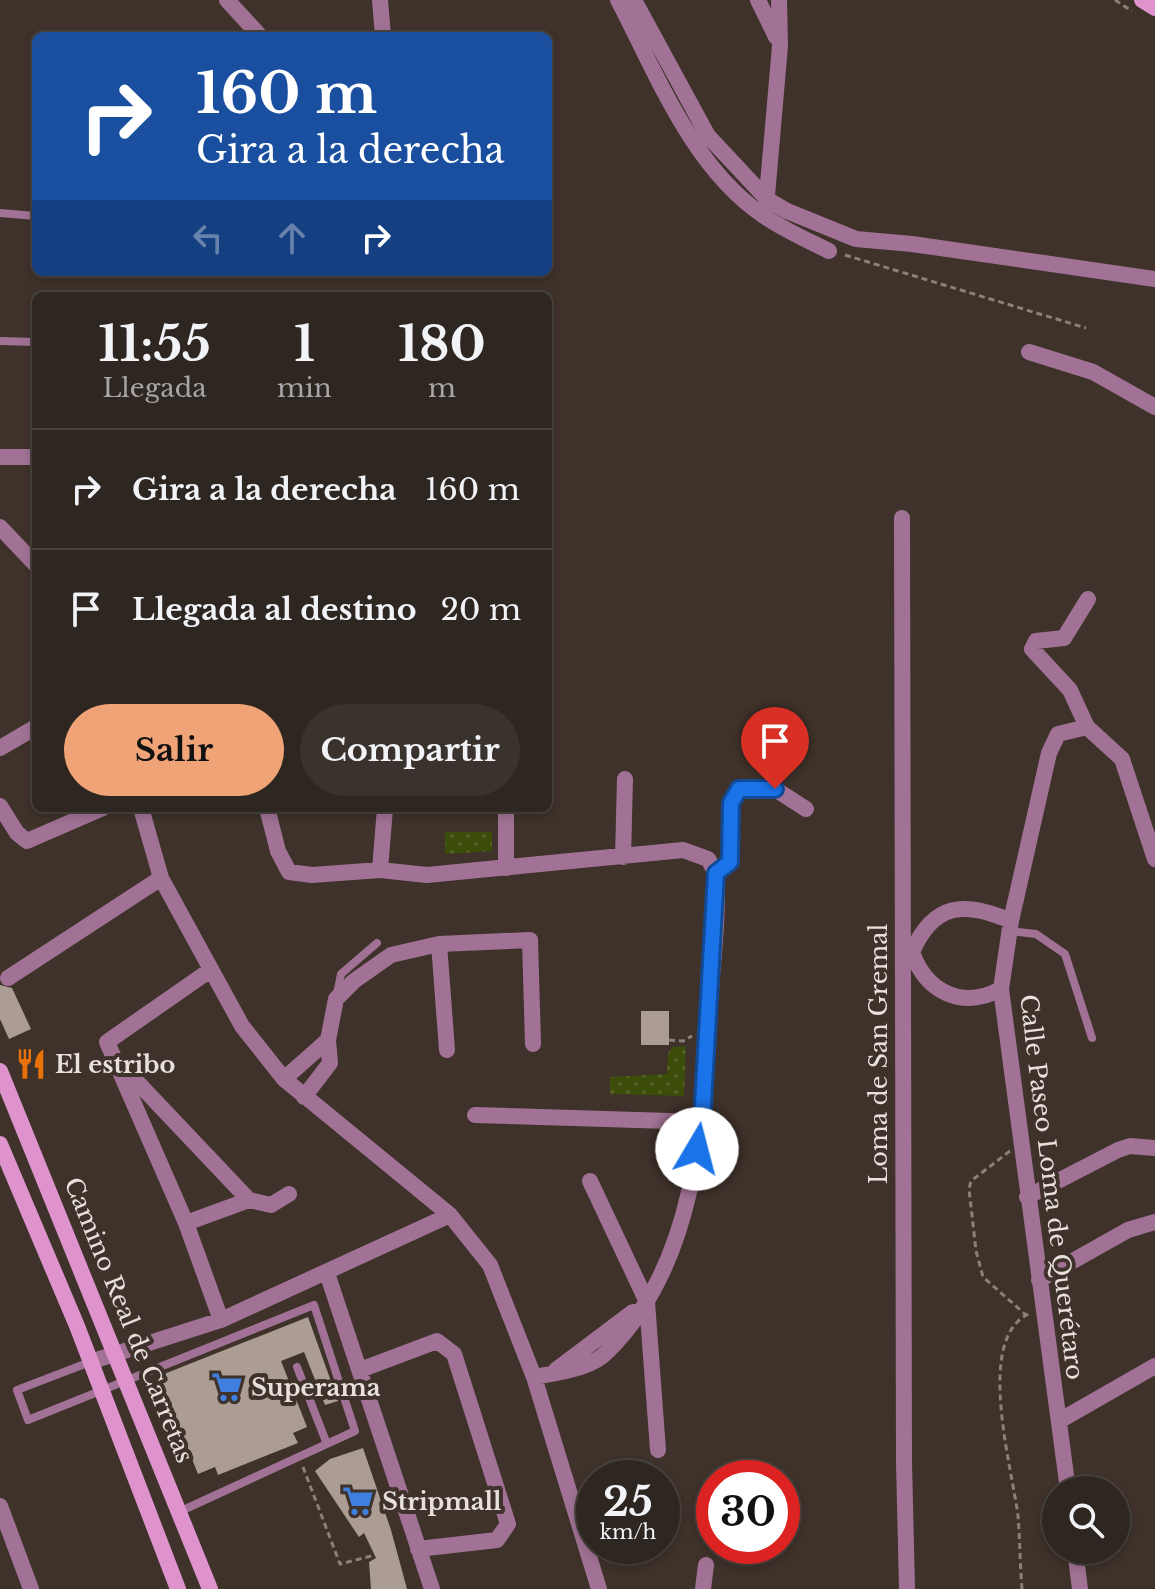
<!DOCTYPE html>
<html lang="es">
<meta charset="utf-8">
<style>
body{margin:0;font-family:"Libre Baskerville",serif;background:#3a322d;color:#f1f3f6;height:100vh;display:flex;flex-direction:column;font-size:30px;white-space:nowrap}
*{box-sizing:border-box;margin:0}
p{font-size:26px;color:#a7a5a5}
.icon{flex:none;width:44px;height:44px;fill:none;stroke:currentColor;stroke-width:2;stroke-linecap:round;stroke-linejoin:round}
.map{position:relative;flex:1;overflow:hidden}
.drawer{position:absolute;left:32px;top:292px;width:520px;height:520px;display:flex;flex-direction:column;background:#2e2620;border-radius:12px;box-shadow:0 4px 12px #0003,0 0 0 2px #49433e}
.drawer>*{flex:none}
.banner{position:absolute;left:32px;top:32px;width:520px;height:244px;border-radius:12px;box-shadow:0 4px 12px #0003,0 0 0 2px #49433e;background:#1a4fa0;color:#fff;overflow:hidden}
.buttons{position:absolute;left:1042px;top:1476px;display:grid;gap:16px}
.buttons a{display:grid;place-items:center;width:88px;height:88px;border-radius:50%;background:#2e2620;box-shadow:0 4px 12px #0003,0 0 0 2px #49433e;font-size:40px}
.speed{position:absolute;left:576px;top:1460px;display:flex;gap:16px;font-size:40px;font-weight:700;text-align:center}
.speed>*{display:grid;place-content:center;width:104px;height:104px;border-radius:50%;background:#2e2620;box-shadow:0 4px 12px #0003,0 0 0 2px #49433e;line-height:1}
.speed small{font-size:20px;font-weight:400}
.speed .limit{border:12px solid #d22;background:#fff;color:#111}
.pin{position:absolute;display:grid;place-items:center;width:68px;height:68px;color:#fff;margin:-82px -34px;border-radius:50% 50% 50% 0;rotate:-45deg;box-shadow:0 0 8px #0007}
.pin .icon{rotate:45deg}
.me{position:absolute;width:88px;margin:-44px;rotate:8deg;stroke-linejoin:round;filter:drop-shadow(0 0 6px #0008)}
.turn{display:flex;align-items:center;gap:28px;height:168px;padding:0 32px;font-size:36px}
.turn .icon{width:104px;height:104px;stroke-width:2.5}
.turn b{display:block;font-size:56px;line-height:68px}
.lanes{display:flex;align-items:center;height:76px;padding:0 32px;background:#0003;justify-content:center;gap:40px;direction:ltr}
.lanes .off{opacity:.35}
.eta{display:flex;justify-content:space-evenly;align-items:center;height:136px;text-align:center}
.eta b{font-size:48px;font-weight:700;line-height:56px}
.action{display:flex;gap:16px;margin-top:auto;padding:16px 32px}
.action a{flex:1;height:92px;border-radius:48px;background:#efa377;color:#111;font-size:32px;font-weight:700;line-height:92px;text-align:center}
.action a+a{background:#3a322d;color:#f1f3f6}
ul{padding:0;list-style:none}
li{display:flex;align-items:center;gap:24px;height:120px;padding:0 32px;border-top:2px solid #49433e}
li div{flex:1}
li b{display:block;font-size:30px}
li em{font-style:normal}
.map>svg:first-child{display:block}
.park{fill:url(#park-dots)}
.building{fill:#ab9c94}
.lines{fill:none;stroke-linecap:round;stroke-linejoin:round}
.path{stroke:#8b817a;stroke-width:3;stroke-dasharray:6 4;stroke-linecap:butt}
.lane{stroke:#a17295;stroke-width:8}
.street{stroke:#a17295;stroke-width:16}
.secondary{stroke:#de93cc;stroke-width:16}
.route-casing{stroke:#114b97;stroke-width:20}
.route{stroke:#1a73e8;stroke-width:14}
.labels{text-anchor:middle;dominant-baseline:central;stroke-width:8;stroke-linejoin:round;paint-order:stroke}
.street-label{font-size:24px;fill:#e7e0db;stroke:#3e322a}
.poi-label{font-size:24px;font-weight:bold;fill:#e7e0db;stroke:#3e322a;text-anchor:start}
</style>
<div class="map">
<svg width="1155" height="1589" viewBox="0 0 1155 1589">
<defs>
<pattern id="park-dots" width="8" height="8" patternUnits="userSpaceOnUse" patternTransform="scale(2)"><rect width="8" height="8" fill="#3c4d09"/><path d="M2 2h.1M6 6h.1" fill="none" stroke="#58662c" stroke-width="1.8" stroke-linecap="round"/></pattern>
</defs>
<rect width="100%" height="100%" fill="#3e322a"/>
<path class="park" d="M 445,832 L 492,832 L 492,851 L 445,854 Z
M 686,1046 L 684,1096 L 610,1094 L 610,1077 L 667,1074 L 668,1053 L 673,1047 Z"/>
<path class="building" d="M 0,985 L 12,988 L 31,1029 L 9,1039 L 0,1019 Z
M 641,1011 L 669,1011 L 669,1045 L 641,1045 Z
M 308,1317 L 338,1401 L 325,1405 L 304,1352 L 281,1361 L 307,1427 L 293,1433 L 298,1443 L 218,1475 L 215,1467 L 198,1474 L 159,1376 Z
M 363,1448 L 391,1530 L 407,1589 L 371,1589 L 369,1562 L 376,1558 L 364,1533 L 359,1537 L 315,1471 L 330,1459 Z"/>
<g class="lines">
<path class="path" d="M 1115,0 L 1132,11
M 845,255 L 1086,328
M 669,1040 L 683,1041 L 692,1036
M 1010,1151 L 971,1181 L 969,1189 L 976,1251 L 983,1277 L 1026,1315
M 303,1467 L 340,1564 L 375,1555
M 1022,1589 C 1020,1565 1020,1540 1018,1516 C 1013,1471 973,1335 1031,1313"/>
<path class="lane" d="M 0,213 L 36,216
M 0,341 L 36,342
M 1009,931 L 1036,934 L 1065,954 L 1092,1038
M 337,994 L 341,974 L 377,943
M 90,1362 L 17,1390 L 28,1420 L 314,1305 L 355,1431 L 181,1511
M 297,1367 L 327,1444"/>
<path class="street" d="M 227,0 L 260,36
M 380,0 L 383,36
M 618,0 C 657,74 692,168 764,216 C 784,230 807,240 829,251
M 634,0 L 708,136 L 768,200 L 787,211 L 856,239 L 912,244 L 1155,279
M 758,0 L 776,37
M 766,207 L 780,46 L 779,0
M 1029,352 L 1093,372 L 1155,407
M 0,457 L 36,457
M 902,518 L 904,1462 L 907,1589
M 0,527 L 36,565
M 1087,727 L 1070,690 L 1032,649 L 1036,641 L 1064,638 L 1088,599
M 1087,727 L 1122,759 L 1155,859
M 0,748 L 36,727
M 0,806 L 17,833 L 27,841 L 103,808
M 141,808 L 161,878 L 242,1026 L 284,1079 L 450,1215 L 490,1265 L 534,1377 L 599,1589
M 267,808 L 278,851 L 289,872 L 312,875 L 380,870 L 427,875 L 683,850 L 708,859 L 716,873 C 719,915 713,959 710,1001 C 703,1119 698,1262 608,1351 C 590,1370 559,1372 534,1377
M 623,857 L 625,779
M 506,868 L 506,808
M 380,870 L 385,808
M 716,873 L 730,862 L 731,803 L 739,789 L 775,789 L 806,809
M 439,944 L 447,1050
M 209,971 L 107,1042 L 186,1223 L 221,1320
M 8,978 L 161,878
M 1001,989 C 962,1010 926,992 912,952 C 934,902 965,901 1011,921
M 122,1066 L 249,1200 L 271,1205 L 289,1194
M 284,1079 L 328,1040
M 304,1097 L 330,1063 L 328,1040 L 336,999 L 354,981 L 391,955 L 439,944 L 530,940 L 533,1044
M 475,1115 L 702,1122
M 590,1181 L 647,1302 L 658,1450
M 1027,1197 L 1118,1150 L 1130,1146 L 1155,1148
M 186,1223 L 249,1200
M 327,1273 L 432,1589
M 1039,1280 L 1128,1230 L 1155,1222
M 90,1362 L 221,1320 L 450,1215
M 360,1370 L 437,1341 L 454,1354 L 508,1524 L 497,1540 L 418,1549
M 556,1370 L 633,1312
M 1059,1421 L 1155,1366
M 1068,1490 L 1001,989 L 1011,921 L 1049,753 L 1058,734 L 1087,727
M 0,1506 L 31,1589
M 1075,1550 L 1080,1589
M 703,1589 L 706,1565"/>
<path class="secondary" d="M 1142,0 L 1155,8
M 0,1071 L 210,1589
M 0,1144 L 77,1326 L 178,1589"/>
</g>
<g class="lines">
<defs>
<path id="route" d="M 697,1149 L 702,1122 L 716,873 L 730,862 L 731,803 L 739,789 L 775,789"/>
</defs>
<use href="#route" class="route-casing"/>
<use href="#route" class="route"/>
</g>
<defs>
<symbol id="restaurant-bare" viewBox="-9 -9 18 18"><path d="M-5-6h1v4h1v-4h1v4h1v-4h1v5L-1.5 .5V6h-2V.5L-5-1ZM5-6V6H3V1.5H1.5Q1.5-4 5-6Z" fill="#e8710a" stroke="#3e322a" stroke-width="2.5" paint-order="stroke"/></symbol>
<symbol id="supermarket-bare" viewBox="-9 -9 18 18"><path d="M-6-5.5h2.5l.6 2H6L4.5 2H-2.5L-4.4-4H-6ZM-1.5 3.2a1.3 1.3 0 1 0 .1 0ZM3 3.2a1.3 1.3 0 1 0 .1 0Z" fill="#3f7fe0" stroke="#3e322a" stroke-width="2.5" paint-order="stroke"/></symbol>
</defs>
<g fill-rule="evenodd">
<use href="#restaurant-bare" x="9" y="1042" width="44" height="44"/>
<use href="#supermarket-bare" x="205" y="1365" width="44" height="44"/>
<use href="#supermarket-bare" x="336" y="1479" width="44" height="44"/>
</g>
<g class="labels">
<g class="street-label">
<text transform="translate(878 1054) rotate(-90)">Loma de San Gremal</text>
<text transform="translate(1052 1187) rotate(83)">Calle Paseo Loma de Querétaro</text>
<text transform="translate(129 1320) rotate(68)">Camino Real de Carretas</text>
</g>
<g class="poi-label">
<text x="55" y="1064">El estribo</text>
<text x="251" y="1387">Superama</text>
<text x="382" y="1501">Stripmall</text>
</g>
</g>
</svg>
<div class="buttons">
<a><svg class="icon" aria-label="search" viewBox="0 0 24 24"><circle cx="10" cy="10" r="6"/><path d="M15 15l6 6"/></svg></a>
</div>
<div class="speed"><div>25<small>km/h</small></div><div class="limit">30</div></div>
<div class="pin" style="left:775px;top:789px;background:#d93025"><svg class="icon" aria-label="arrive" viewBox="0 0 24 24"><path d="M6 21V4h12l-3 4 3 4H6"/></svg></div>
<svg class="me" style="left:697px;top:1149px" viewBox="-20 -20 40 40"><circle r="19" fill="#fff"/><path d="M0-13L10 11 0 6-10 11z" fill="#1a73e8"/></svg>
<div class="banner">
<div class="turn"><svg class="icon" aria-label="right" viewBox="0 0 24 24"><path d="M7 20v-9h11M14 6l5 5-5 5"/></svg><div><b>160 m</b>Gira a la derecha</div></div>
<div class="lanes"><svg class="icon off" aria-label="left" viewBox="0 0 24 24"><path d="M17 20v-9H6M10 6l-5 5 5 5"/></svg><svg class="icon off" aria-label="ahead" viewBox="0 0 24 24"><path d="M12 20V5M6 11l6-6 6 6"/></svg><svg class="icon" aria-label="right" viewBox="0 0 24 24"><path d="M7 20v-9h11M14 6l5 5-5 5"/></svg></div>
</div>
<section class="drawer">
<div class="eta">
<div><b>11:55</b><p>Llegada</p></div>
<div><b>1</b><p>min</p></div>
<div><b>180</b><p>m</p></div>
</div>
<ul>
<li><svg class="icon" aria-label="right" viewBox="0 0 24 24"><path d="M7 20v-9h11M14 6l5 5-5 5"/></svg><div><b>Gira a la derecha</b></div><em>160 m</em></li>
<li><svg class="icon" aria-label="arrive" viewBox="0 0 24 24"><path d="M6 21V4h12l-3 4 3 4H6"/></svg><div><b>Llegada al destino</b></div><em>20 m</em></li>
</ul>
<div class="action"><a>Salir</a><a>Compartir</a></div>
</section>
</div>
